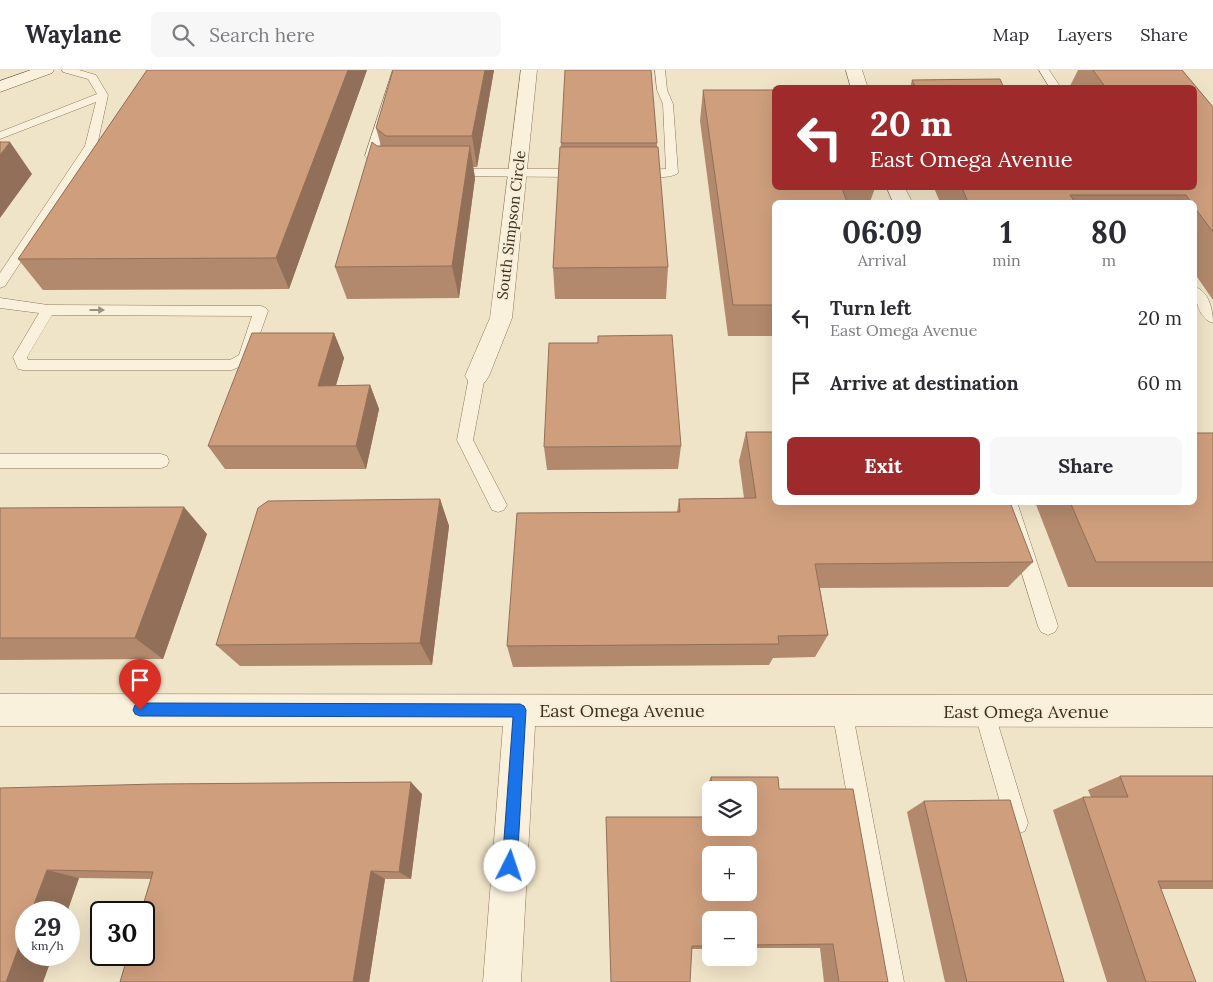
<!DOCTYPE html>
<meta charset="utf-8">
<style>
body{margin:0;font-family:Lora,serif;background:#f7f7f7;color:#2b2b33;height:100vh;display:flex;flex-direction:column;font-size:19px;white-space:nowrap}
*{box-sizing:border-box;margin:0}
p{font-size:16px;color:#7c7c81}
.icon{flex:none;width:28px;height:28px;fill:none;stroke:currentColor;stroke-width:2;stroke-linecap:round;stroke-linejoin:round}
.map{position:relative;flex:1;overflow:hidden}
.panel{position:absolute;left:772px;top:130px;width:425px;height:305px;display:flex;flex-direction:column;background:#fff;border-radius:8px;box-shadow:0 5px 20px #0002}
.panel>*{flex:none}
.guide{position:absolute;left:772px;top:15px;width:425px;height:105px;border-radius:8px;box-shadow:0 5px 20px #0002;background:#9e2a2b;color:#fff;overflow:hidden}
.fabs{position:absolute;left:702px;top:711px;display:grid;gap:10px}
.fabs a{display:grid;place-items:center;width:55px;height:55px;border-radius:8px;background:#fff;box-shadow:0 5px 20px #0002;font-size:25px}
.speed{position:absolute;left:15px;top:831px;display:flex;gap:10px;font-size:25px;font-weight:700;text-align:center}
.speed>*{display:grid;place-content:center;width:65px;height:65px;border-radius:50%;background:#fff;box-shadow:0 5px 20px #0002;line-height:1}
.speed small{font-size:12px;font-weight:400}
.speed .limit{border:2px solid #111;border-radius:8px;background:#fff;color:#111}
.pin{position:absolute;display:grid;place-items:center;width:42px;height:42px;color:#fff;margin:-51px -21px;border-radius:50% 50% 50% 0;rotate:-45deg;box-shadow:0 0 5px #0007}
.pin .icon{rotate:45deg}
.me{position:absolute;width:55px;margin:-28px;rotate:4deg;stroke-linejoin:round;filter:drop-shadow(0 0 4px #0008)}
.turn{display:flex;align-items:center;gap:18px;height:105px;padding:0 15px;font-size:22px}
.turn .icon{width:65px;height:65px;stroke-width:2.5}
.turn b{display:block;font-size:35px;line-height:42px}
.eta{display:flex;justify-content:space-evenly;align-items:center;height:85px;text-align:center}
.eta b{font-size:30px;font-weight:700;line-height:35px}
.cta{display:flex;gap:10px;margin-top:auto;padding:10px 15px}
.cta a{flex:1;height:58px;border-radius:8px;background:#9e2a2b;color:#fff;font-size:20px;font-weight:700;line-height:58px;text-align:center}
.cta a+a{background:#f7f7f7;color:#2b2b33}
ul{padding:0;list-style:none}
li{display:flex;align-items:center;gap:15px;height:65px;padding:0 15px}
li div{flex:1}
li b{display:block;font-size:19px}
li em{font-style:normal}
header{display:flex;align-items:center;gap:30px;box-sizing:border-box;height:70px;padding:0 25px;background:#fff;border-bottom:1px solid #e1e1e2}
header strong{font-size:24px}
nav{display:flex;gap:28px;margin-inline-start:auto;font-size:18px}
.search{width:350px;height:45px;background:#f7f7f7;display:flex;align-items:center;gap:12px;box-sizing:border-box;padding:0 18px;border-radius:8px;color:#7c7c81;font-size:19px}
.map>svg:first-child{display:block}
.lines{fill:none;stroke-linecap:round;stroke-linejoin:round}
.lane-casing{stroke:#8d765c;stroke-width:1}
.street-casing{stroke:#8d765c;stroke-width:1}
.secondary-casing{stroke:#6f573f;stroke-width:1}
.lane{fill:#faf1dc;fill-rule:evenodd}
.street{fill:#faf1dc;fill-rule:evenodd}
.secondary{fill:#faf1dc;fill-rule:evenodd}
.wall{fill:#b2896c;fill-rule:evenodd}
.shaded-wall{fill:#916f58}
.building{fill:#cf9f7d;stroke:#916f58;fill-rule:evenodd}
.oneway{fill:#9c907e}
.route{fill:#1a73e8;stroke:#114b97}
.labels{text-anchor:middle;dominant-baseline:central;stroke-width:4.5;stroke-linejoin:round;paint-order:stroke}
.far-street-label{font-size:15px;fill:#3d2e20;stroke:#f7eed8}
.street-label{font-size:18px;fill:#3d2e20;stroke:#f7eed8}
</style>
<header>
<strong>Waylane</strong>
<div class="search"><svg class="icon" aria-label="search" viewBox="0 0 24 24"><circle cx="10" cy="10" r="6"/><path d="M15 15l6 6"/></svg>Search here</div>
<nav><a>Map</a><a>Layers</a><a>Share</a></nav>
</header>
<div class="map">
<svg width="1213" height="912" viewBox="0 0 1213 912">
<rect width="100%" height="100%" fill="#f0e4c8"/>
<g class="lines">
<defs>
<path id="lane" d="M 62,0 L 79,0 L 96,5 L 108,25 L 97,76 L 5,216 L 0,218 L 0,203 L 85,76 L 96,32 L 0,69 L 0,62 L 97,24 L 88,9 L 63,2 Z
M 393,0 L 403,0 L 377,85 L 385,94 L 379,98 L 375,97 L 365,86 Z
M 655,0 L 665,0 L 667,20 L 673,34 L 678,103 C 672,109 637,109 631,103 L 633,100 L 666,99 L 663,34 L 657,20 Z
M 1039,0 L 1049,0 L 1061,18 L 1050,18 Z
M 452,99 L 581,99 L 587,103 L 581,107 L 448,106 L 446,103 Z
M 1195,217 C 1209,221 1213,240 1213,253 C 1199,249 1195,230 1195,217 Z
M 0,228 L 48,235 L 261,236 L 266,238 L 268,241 L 250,292 L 232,300 L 23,300 L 18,299 L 13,287 L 39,243 L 0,238 ZM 52,245 L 252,246 L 239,285 L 230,290 L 28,290 L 27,287 Z
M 477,300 L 482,302 L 485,306 L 473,370 L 507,435 L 504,440 L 498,442 L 492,440 L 457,370 L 469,306 L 472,302 Z
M 0,384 L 161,384 L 167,386 L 169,391 L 167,396 L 161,398 L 0,398 Z
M 1000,432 L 1017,432 L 1058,556 L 1055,562 L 1048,565 L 1041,562 L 1038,556 Z
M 842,630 L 849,633 L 852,640 L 904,912 L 880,912 L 832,640 L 835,633 Z
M 984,631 L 991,634 L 994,641 L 1028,753 L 1025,761 L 1017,764 L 1009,761 L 1006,753 L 974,641 L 977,634 Z"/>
<path id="street" d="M 521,0 L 537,0 L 512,248 L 489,306 L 485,312 L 477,315 L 469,312 L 465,306 L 490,248 Z
M 846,0 L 862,0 L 868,18 L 851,18 Z
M 887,118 L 905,118 L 912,132 L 893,132 Z
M 0,624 L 1213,625 L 1213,657 L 535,656 L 521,912 L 483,912 L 503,656 L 0,656 Z"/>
<path id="secondary" d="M 31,0 L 54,0 L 52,3 L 0,22 L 0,11 Z"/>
</defs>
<use href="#lane" class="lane-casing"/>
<use href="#street" class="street-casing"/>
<use href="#secondary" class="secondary-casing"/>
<use href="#lane" class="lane"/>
<use href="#street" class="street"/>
<use href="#secondary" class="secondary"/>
</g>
<path class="wall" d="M 147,0 L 367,0 L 289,219 L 43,220 L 18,189 Z
M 393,0 L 494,0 L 477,97 L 473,97 L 475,108 L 459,228 L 347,229 L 335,197 L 377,76 L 381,76 L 376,58 Z
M 1078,0 L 1182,0 L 1213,37 L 1213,230 L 1195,204 L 1195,132 L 940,132 L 934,118 L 1195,118 L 1195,18 L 1069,18 Z
M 912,10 L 1004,18 L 910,18 Z
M 703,20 L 775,118 L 875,118 L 870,132 L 775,132 L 775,266 L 728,266 L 700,51 Z
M 561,73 L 657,73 L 657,77 L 668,197 L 666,229 L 555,229 L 553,198 Z
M 334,263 L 344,288 L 336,315 L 370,315 L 379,339 L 366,399 L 225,399 L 208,376 Z
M 746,362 L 1033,492 L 1008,517 L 820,518 L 828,565 L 815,587 L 773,588 L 769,595 L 513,597 L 507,576 L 677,442 L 679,429 L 744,428 L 739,391 Z
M 1213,363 L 1213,517 L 1068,517 L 1035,432 L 1195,432 Z
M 681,376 L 678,399 L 547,400 L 544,377 Z
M 440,429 L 449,456 L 432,595 L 240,596 L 216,575 Z
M 0,438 L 207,464 L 163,589 L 0,590 Z
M 1120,706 L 1213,706 L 1213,819 L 1161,819 L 1196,912 L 1107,912 L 1053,740 L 1083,727 L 1091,727 L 1088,720 Z
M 711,707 L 779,719 L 888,912 L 824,912 L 820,878 L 749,878 L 749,850 L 711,850 L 711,879 L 691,879 L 707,747 L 705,719 ZM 711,720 L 749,720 L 711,758 Z
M 0,718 L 422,724 L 411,809 L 385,809 L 369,912 L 120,912 L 151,809 L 79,808 L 43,912 L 0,912 Z
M 924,731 L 1064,912 L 945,912 L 907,742 Z"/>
<path class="shaded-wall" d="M 348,0 L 367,0 L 289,219 L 276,188 Z
M 485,0 L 494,0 L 477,97 L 472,66 Z
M 10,72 L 32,104 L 0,148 L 0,85 Z
M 470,76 L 475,108 L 459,228 L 452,196 Z
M 334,263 L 344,288 L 329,339 L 318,316 Z
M 370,315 L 379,339 L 366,399 L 356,376 Z
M 440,429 L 449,456 L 432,595 L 420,573 Z
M 184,437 L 207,464 L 163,589 L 135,568 Z
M 411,712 L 422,724 L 411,809 L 399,802 Z
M 47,800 L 79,808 L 67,842 L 31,842 Z
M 371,801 L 385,809 L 369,912 L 353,912 Z
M 26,857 L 26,885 L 53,885 L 43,912 L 6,912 Z"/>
<path class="building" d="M 147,0 L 348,0 L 276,188 L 18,189 Z
M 393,0 L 485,0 L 472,66 L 386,66 L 376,58 Z
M 565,0 L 651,0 L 657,73 L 561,73 Z
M 1093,0 L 1182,0 L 1213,37 L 1213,162 L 1195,138 L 1195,132 L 1191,132 L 1186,125 L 1070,125 L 1075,132 L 968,132 L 962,118 L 1195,118 L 1195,18 L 1106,18 Z
M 1000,9 L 1004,18 L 916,18 L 912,10 Z
M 703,20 L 775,20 L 775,118 L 842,118 L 847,132 L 775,132 L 775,235 L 733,235 Z
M 0,72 L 10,72 L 0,85 Z
M 372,72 L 377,76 L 470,76 L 452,196 L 335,197 Z
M 560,77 L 658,77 L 668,197 L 553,198 Z
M 252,263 L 334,263 L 318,316 L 370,315 L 356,376 L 208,376 Z
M 672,265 L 681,376 L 544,377 L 549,273 L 598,273 L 598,266 Z
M 746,362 L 775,362 L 775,432 L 1010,432 L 1033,492 L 815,494 L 828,565 L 778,566 L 779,574 L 507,576 L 517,443 L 680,442 L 679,429 L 756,428 Z
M 1195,363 L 1213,363 L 1213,492 L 1096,492 L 1070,432 L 1195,432 Z
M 440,429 L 420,573 L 216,575 L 258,438 L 268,431 Z
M 184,437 L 135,568 L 0,568 L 0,438 Z
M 1120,706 L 1213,706 L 1213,811 L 1158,811 L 1196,912 L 1146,912 L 1083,727 L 1128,727 Z
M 711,707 L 778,707 L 779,719 L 853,719 L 888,912 L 839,912 L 833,874 L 749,875 L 749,850 L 711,850 L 711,876 L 692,876 L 690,912 L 611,912 L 606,747 L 711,747 L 711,758 L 749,758 L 749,720 L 712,720 ZM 711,785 L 749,785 L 749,822 L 711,822 Z
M 411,712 L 399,802 L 371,801 L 353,912 L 120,912 L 128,885 L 144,885 L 144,842 L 141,842 L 153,802 L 47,800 L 31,842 L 26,842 L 26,857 L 6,912 L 0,912 L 0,718 L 157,714 Z
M 1010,730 L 1064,912 L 967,912 L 924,731 Z"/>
<defs><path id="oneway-solid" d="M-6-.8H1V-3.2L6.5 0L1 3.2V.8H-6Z" transform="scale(1.25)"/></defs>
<use class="oneway" href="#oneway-solid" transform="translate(97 240)"/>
<path class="route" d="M 140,633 L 520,634 L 524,636 L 526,640 L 517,796 L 515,801 L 510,803 L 504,801 L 502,796 L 513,647 L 140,646 L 135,644 L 133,640 L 135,635 Z"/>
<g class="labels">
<g class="far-street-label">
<text transform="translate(511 155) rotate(-83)">South Simpson Circle</text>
</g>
<g class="street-label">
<text x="622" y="640">East Omega Avenue</text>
<text x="1026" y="641">East Omega Avenue</text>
</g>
</g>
</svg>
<div class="fabs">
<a><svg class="icon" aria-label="layers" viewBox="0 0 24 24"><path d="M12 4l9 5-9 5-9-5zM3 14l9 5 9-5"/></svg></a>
<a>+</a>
<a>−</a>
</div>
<div class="speed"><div>29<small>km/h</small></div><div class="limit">30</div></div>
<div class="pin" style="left:140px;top:640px;background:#d93025"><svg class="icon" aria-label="arrive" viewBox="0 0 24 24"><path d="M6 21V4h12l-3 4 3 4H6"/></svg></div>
<svg class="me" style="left:510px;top:796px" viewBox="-20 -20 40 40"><circle r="19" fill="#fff"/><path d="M0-13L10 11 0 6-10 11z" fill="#1a73e8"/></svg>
<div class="guide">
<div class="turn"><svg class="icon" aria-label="left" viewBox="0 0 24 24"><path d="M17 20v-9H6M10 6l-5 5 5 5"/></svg><div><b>20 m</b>East Omega Avenue</div></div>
</div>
<section class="panel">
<div class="eta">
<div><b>06:09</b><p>Arrival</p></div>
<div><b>1</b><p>min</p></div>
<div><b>80</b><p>m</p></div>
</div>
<ul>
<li><svg class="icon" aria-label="left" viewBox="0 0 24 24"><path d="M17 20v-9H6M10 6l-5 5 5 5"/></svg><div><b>Turn left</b><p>East Omega Avenue</p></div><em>20 m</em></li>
<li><svg class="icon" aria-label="arrive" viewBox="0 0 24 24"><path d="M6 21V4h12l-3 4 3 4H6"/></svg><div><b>Arrive at destination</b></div><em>60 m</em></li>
</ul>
<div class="cta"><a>Exit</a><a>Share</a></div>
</section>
</div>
